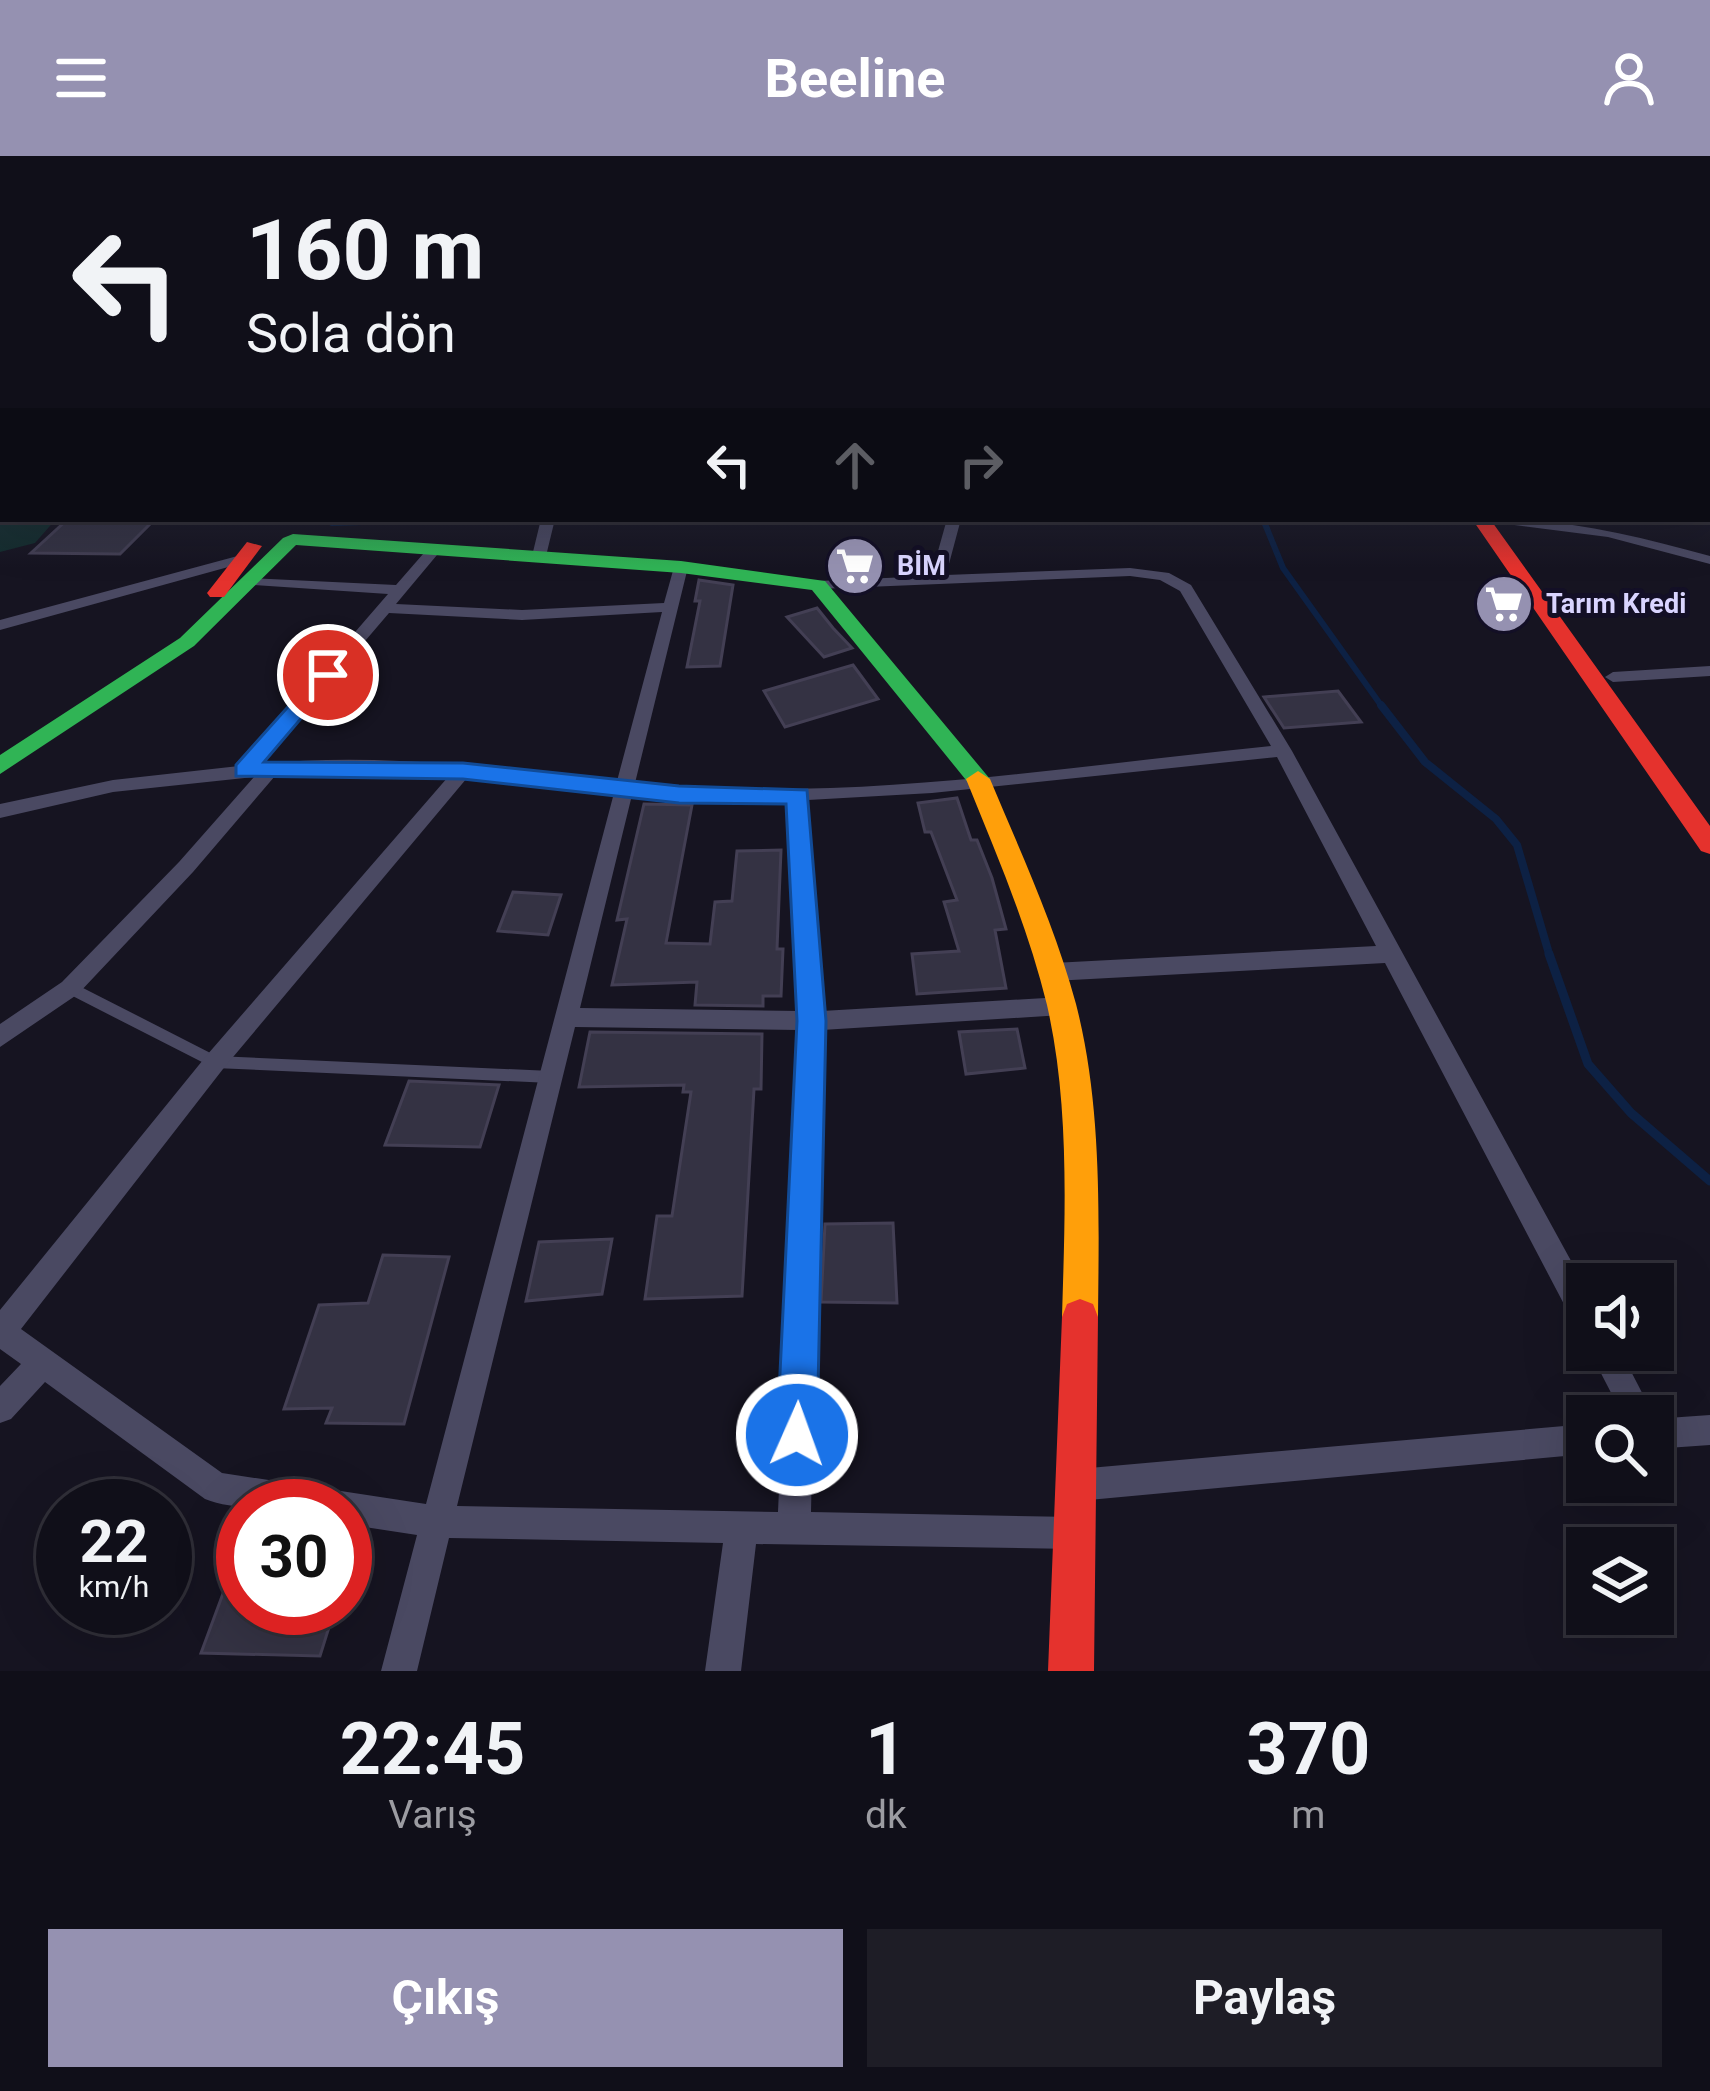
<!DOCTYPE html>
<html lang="tr">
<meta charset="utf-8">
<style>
body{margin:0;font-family:Roboto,sans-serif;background:#1e1d26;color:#f1f3f6;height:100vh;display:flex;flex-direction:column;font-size:45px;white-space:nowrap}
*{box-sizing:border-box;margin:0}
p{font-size:39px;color:#9c9ca2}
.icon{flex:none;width:66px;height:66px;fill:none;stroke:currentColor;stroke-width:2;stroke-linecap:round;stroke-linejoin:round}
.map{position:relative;height:1515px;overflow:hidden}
.panel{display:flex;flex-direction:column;background:#100f19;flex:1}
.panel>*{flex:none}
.banner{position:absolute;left:0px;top:0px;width:1710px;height:366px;box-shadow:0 12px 48px #0002,0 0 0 3px #302f38;background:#100f19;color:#f1f3f6;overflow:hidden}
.controls{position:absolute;left:1566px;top:1107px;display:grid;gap:24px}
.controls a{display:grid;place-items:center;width:108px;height:108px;border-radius:0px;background:#100f19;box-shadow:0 12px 48px #0002,0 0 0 3px #302f38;font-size:60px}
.speed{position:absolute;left:36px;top:1323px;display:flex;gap:24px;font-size:60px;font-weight:700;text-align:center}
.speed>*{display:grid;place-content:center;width:156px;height:156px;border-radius:50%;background:#100f19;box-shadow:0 12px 48px #0002,0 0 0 3px #302f38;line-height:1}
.speed small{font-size:30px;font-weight:400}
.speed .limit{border:18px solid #d22;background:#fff;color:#111}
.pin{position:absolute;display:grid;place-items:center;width:102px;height:102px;color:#fff;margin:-51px;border:6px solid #fff;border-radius:50%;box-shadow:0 3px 12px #0007}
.me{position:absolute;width:132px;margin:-66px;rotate:2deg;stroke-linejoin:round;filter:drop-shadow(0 0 9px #0008)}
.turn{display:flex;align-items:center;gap:42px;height:252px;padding:0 48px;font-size:54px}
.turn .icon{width:156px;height:156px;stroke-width:2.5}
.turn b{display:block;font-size:84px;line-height:102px}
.lanes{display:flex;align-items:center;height:114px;padding:0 48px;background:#0003;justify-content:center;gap:60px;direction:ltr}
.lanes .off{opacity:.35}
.eta{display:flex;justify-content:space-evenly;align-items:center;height:204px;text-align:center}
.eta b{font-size:72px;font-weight:700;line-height:84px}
.primary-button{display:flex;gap:24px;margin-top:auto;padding:24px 48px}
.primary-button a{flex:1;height:138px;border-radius:0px;background:#9591b1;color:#fff;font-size:48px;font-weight:700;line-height:138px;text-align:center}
.primary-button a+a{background:#1e1d26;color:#f1f3f6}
header{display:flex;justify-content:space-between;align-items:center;height:156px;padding:0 48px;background:#9591b1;color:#fff;font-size:54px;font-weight:700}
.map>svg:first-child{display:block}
.green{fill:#132c2d}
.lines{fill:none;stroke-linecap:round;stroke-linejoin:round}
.stream-far2{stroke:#0d2144;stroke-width:6}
.stream-far1{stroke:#0d2144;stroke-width:8}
.stream{stroke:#0d2144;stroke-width:9}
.building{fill:#343243;stroke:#433f54;stroke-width:3}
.lane{stroke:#4a4962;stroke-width:12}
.street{fill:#4a4962;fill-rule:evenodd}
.fast{fill:#30b455;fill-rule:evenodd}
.slow{fill:#ff9f0a;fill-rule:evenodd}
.jam{fill:#e5322d;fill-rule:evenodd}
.route{fill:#1a73e8;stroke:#114b97;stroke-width:3}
.labels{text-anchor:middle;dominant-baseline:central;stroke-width:10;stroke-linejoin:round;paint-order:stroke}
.far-poi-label{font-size:27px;font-weight:bold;fill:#d9d4ff;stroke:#130f26;text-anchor:start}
</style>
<header><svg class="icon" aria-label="menu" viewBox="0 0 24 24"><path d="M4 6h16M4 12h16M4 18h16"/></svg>Beeline<svg class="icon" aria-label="person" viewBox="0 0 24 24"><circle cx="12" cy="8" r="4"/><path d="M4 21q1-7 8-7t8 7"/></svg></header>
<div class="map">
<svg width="1710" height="1515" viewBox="0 0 1710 1515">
<rect width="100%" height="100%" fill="#161421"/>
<path class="green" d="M 0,277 L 3,363 L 56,363 L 35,387 L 0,396 Z"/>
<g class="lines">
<path class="stream-far2" d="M 1263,363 L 1283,412 L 1383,552
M 332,367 L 454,363"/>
<path class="stream-far1" d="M 1381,549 L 1425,606 L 1496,663 L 1517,689 L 1550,801"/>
<path class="stream" d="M 1549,798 L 1588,908 L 1631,957 L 1710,1025"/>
</g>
<path class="building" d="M 68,363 L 155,363 L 120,398 L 31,397 Z
M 699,424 L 733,429 L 720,510 L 687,511 L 700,445 L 695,445 Z
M 817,452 L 833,472 L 852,492 L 824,501 L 787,461 Z
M 853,509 L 878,543 L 785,571 L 764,535 Z
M 1338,535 L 1361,566 L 1284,572 L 1264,541 Z
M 957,642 L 971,684 L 977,684 L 992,722 L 1006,773 L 995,774 L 1006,832 L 917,838 L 912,798 L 959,795 L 944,746 L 957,744 L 931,676 L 925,676 L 918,647 Z
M 644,648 L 692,649 L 666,787 L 710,788 L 715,746 L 732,745 L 737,695 L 781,694 L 777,793 L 783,793 L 781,840 L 763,840 L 763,850 L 695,849 L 697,826 L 612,829 L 627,763 L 617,764 Z
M 513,736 L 561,739 L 548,779 L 498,775 Z
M 1017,873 L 1025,912 L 966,918 L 959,876 Z
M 590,876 L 762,878 L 761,933 L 754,933 L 742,1140 L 645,1143 L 657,1060 L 672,1060 L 691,936 L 683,936 L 684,929 L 579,931 Z
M 409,925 L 499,929 L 480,991 L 385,989 Z
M 893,1067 L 897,1147 L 821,1146 L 825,1068 Z
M 612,1083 L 602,1138 L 526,1145 L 539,1086 Z
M 383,1099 L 449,1101 L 404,1268 L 326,1267 L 332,1252 L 284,1253 L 319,1149 L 368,1147 Z
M 241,1389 L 243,1452 L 335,1452 L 320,1500 L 201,1497 Z"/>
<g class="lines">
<path class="lane" d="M 70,832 L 215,906 L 551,921"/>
<path class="street" d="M 0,212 L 3,212 L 0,219 Z
M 3,256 L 3,264 L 0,265 L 0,257 Z
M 541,363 L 555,363 L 546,400 L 539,404 L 532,400 Z
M 947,363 L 961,363 L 946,419 L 1130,412 L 1169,417 L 1191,429 L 1292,595 L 1587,1134 L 1587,1177 L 1577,1173 L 1385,807 L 1053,825 L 1045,822 L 1042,816 L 1045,810 L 1053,807 L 1376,790 L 1277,601 L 932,637 L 808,644 L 822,855 L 1062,841 L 1070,843 L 1073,850 L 1070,857 L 1062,859 L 822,874 L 811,1356 L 1074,1361 L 1085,1366 L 1090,1377 L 1085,1388 L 1074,1393 L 756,1388 L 741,1515 L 705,1515 L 723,1387 L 449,1382 L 417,1515 L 381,1515 L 417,1379 L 345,1368 L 345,1350 C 302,1350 242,1358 205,1343 L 45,1226 L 11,1263 L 0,1267 L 0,1230 L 21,1208 L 0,1193 L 0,1154 L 207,899 L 448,621 L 275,620 L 193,716 L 78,838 L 0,891 L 0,868 L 62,826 L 179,706 L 254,621 L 113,636 L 0,662 L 0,648 L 113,624 L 239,610 L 388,438 L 253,429 L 246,425 L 248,422 L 396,429 L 430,390 L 435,389 L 442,393 L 396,448 L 522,454 L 664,447 L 674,411 L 686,408 L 688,411 L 635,627 C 847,648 1061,611 1271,590 L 1180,435 L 1160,424 L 1130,420 L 818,433 L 811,429 L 818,425 L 931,420 ZM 662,456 L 617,625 C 500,612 378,596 260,608 L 389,457 L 522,464 ZM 467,622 L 614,637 L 426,1348 L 222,1317 L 21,1173 L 223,913 ZM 632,639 L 689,644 L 789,645 L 799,855 L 580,852 ZM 575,871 L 799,874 L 778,1356 L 457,1350 Z
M 1492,363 C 1568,363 1637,380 1710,400 L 1710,408 L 1608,381 L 1499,367 Z
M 245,398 L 252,402 L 250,405 L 0,474 L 0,464 Z
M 1710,510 L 1710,520 L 1613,526 L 1605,521 L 1613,516 Z
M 1589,1194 L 1620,1194 L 1654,1260 L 1653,1263 L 1710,1259 L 1710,1289 L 1653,1293 L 1653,1260 L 1623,1260 Z
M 1587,1268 L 1587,1298 L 1078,1345 L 1067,1340 L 1062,1329 L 1067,1318 L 1078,1313 Z"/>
<path class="fast" d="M 293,378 L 681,405 L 825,425 L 990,623 L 986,629 L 970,629 L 812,434 L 681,417 L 296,389 L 194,490 L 0,618 L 0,599 L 180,482 L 283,382 Z"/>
<path class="slow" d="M 1707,320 L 1710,320 L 1710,330 L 1707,330 Z
M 1707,354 L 1710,354 L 1710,365 L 1702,363 L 1707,363 Z
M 978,615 L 990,623 C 1021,697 1055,770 1076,848 C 1102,949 1099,1057 1098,1161 L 1093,1174 L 1080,1179 L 1067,1174 L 1062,1161 C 1065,1058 1070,950 1047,849 C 1028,771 996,697 966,623 Z"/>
<path class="jam" d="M 1472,363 L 1490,363 L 1710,670 L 1710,698 L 1701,695 Z
M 247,386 L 262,390 L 224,441 L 210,441 L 207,437 Z
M 1080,1143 L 1093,1148 L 1098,1161 L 1094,1515 L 1048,1515 L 1062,1161 L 1067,1148 Z"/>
</g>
<linearGradient id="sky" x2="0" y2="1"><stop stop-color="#0c0b12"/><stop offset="0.49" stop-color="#363a4e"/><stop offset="1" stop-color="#363a4e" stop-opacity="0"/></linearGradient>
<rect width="1710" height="412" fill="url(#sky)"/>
<path class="route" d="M 328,513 L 338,519 L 264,606 L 463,607 L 679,630 L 807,634 L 826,865 L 817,1279 L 811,1293 L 797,1299 L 783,1293 L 777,1279 L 797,865 L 786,648 L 679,647 L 463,623 L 236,620 L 236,609 L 320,515 Z"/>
<defs>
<symbol id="supermarket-disc" viewBox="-11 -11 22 22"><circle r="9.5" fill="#9591b1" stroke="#130f26"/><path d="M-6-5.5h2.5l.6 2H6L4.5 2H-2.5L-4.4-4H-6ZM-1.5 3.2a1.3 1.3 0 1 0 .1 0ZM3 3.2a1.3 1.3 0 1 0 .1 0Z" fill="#fff"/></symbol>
</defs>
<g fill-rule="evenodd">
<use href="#supermarket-disc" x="822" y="377" width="66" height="66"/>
<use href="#supermarket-disc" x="1471" y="415" width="66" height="66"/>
</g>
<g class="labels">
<g class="far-poi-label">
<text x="897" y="410">BİM</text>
<text x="1546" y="448">Tarım Kredi</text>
</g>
</g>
</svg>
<div class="controls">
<a><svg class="icon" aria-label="sound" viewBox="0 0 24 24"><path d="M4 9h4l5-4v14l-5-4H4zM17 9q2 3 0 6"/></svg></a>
<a><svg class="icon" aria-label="search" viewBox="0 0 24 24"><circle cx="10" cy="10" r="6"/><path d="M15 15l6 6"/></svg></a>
<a><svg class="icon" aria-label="layers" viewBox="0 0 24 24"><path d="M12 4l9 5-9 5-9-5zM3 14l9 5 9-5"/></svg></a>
</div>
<div class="speed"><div>22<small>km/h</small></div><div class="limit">30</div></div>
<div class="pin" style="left:328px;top:519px;background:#d93025"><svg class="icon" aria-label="arrive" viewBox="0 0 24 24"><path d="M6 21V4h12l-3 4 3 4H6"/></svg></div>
<svg class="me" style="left:797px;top:1279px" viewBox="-20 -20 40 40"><circle r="17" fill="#1a73e8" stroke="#fff" stroke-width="3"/><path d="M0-11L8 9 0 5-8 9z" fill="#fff"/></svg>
<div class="banner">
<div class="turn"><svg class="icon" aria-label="left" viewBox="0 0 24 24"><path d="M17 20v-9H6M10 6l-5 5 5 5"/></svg><div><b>160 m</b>Sola dön</div></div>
<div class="lanes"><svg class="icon" aria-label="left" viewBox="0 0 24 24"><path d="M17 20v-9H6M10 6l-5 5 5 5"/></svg><svg class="icon off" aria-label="ahead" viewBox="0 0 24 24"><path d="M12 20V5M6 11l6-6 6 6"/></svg><svg class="icon off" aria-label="right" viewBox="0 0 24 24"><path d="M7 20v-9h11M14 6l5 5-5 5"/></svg></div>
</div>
</div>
<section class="panel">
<div class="eta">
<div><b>22:45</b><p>Varış</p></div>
<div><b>1</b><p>dk</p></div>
<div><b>370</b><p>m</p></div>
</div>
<div class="primary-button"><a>Çıkış</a><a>Paylaş</a></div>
</section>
